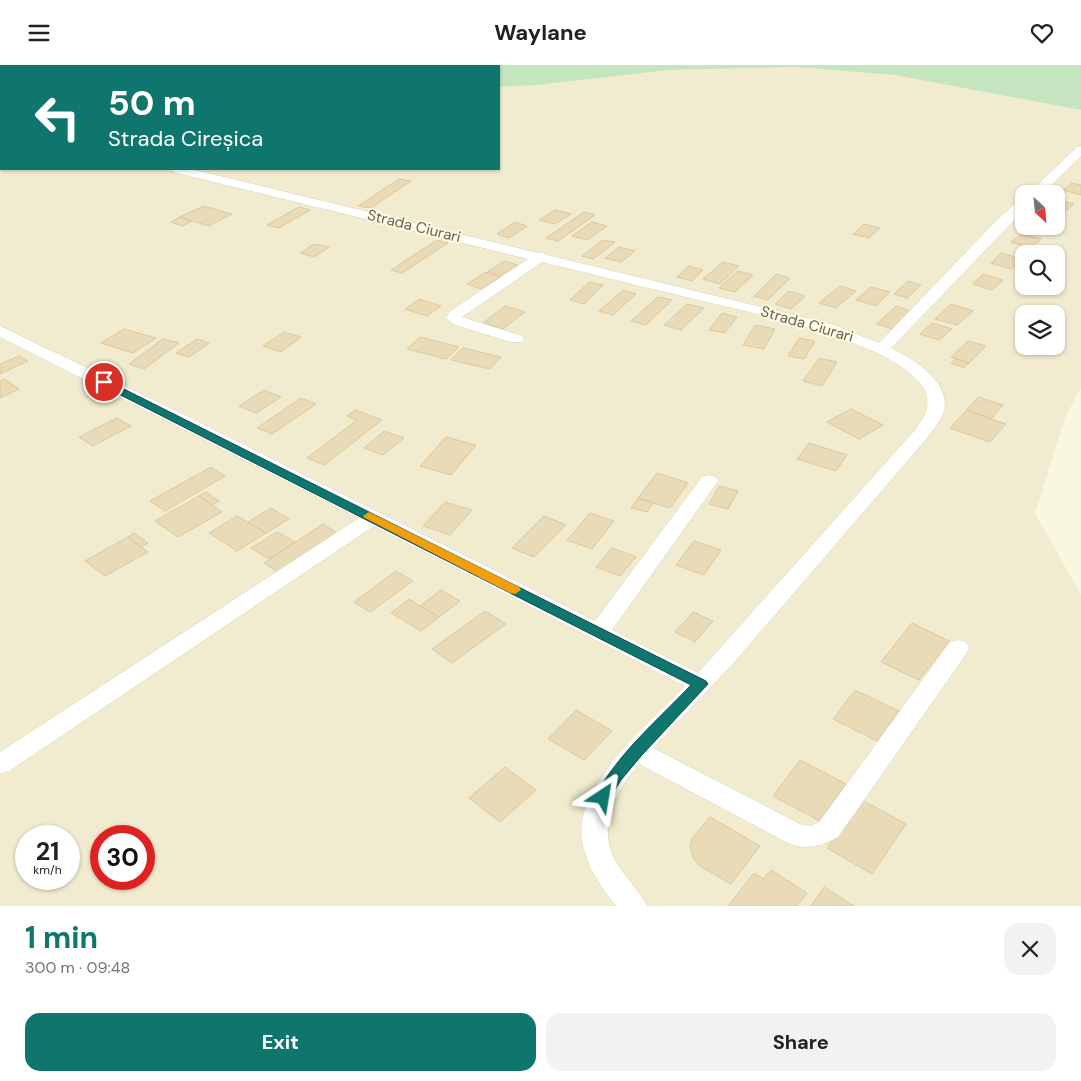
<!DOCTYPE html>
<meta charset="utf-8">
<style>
body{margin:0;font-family:"DM Sans",sans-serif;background:#f2f2f2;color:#202124;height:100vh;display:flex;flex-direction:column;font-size:19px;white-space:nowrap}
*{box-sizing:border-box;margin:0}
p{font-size:16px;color:#757577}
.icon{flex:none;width:28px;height:28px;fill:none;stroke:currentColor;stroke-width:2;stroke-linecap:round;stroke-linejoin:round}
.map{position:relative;height:841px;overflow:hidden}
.sheet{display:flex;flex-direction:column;background:#fff;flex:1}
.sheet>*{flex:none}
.hud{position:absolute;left:0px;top:0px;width:500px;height:105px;box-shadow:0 1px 4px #0004;background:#0f766e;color:#fff;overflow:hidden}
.needle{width:32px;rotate:154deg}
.tools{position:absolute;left:1015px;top:120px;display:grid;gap:10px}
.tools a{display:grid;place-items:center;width:50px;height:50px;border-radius:10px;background:#fff;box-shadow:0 1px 4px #0004;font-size:25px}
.speed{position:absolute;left:15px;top:760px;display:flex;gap:10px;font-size:25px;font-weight:700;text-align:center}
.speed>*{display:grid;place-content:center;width:65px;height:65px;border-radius:50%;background:#fff;box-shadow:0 1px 4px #0004;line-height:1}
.speed small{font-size:12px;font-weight:400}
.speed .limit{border:8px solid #d22;background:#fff;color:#111}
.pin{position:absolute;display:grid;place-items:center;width:42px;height:42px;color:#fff;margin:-21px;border:2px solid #fff;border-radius:50%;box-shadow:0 1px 5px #0007}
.me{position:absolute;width:55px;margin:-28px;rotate:33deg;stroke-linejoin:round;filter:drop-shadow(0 0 4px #0008)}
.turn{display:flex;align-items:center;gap:18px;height:105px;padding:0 25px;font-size:22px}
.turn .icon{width:65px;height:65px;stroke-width:2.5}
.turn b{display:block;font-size:35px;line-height:42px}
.round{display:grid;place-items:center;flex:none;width:52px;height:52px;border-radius:15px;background:#f2f2f2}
.overview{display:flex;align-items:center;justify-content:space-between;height:85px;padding:0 25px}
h1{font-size:30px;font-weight:700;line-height:38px;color:#0f766e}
.cta{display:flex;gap:10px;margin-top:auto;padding:10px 25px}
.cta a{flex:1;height:58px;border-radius:15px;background:#0f766e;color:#fff;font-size:20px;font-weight:700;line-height:58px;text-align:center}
.cta a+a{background:#f2f2f2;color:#202124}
header{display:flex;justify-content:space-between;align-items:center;height:65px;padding:0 25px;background:#fff;font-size:22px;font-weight:700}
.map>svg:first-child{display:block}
.residential{fill:#f1ebcf;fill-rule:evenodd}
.green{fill:#c5e5c0}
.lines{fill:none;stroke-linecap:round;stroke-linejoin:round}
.river{fill:#b7cfe1;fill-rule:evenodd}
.building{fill:#eadbb8;stroke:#dec89c}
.street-casing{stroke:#dad3bb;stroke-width:1}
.street{fill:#fff;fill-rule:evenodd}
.route{fill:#0f766e;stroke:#0a4d48}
.slow{fill:#f59e0b}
.labels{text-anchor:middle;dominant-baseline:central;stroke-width:4;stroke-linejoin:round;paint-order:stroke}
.street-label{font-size:15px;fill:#6e614a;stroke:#fdfbe6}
</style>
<header><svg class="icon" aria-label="menu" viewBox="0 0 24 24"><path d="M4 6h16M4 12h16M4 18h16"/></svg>Waylane<svg class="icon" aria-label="heart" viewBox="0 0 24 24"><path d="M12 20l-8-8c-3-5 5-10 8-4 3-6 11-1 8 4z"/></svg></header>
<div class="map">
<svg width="1081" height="841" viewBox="0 0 1081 841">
<rect width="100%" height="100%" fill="#faf7e0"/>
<path class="residential" d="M 0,0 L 122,1 L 1,1 L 1,104 L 499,104 L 499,22 L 537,20 L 669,5 L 795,2 L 894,10 L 1081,45 L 1081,323 L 1066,350 L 1035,448 L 1081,530 L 1081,841 L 0,841 ZM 1024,129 L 1056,129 L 1056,161 L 1024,161 ZM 1024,189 L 1056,189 L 1056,221 L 1024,221 ZM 1024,249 L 1056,249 L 1056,281 L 1024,281 ZM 26,771 L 69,771 L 69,814 L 26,814 ZM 101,771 L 144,771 L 144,814 L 101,814 Z"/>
<path class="green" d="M 121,0 L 1081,0 L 1081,45 L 894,10 L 795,2 L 669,5 L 537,20 L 499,22 L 499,1 Z"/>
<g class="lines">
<path class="river" d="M 134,0 L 155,0 L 156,1 L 135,1 Z"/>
</g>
<path class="building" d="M 399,114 L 411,116 L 371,143 L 358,141 Z
M 1072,118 L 1081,120 L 1081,130 L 1063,125 Z
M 1056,134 L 1074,139 L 1065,147 L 1056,144 Z
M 204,141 L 232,149 L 209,161 L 180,152 Z
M 299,142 L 310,145 L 279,163 L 267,160 Z
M 555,145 L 571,149 L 555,159 L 539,155 Z
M 584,147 L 595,150 L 558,176 L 546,173 Z
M 180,152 L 192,156 L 182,161 L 171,157 Z
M 515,157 L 527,161 L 509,173 L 497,169 Z
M 592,157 L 607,161 L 587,175 L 572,171 Z
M 864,159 L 880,163 L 869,173 L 853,169 Z
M 1022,169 L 1041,174 L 1030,183 L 1011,177 Z
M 437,175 L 448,178 L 402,208 L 391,205 Z
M 603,175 L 615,177 L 593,194 L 582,191 Z
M 314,179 L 329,182 L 314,192 L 300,188 Z
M 619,182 L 635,186 L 621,197 L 605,193 Z
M 1001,188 L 1022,194 L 1011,204 L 991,198 Z
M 505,196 L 517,200 L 500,211 L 488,206 Z
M 723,197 L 739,201 L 720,219 L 703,214 Z
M 689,201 L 703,205 L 692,216 L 677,212 Z
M 738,206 L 753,210 L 735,227 L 719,223 Z
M 486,207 L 500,212 L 481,224 L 467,219 Z
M 776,209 L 790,213 L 768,235 L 754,231 Z
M 983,209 L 1003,215 L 992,225 L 973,219 Z
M 908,216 L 921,220 L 907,233 L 894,229 Z
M 589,217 L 603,220 L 584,239 L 570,235 Z
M 840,221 L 856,226 L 836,243 L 819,238 Z
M 871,222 L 890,227 L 876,241 L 856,235 Z
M 623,225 L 636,229 L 613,250 L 599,246 Z
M 789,226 L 805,231 L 791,244 L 775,239 Z
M 658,232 L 672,235 L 646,260 L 631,256 Z
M 420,234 L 441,241 L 427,251 L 405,244 Z
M 687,239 L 704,243 L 681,265 L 664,260 Z
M 951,239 L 973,246 L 957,260 L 935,254 Z
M 505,241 L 525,247 L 503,264 L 483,258 Z
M 896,241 L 910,246 L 892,264 L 877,259 Z
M 722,248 L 737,252 L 725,268 L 709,265 Z
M 932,258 L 952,264 L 939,275 L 920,269 Z
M 755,260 L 775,264 L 764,284 L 743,280 Z
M 124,264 L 156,273 L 133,288 L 101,278 Z
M 284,267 L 301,272 L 281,287 L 263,281 Z
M 420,272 L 459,282 L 446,294 L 407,284 Z
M 799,273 L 815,276 L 804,294 L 788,291 Z
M 163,274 L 179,278 L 144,304 L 129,299 Z
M 197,274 L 209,278 L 189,292 L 176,288 Z
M 968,276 L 986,281 L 969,298 L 951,292 Z
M 463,283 L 501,292 L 490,304 L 451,295 Z
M 19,291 L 28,296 L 0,309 L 0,299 Z
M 819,293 L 837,297 L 822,321 L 803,316 Z
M 956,294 L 969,298 L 964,303 L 951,298 Z
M 4,314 L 19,324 L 0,333 L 0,316 Z
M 264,325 L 281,332 L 256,348 L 239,341 Z
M 978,332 L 1003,340 L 991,354 L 967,345 Z
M 301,333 L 316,339 L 272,369 L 257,363 Z
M 851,344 L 883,360 L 859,374 L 827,357 Z
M 355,345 L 382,355 L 324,400 L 307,393 L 357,355 L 347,351 Z
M 967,345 L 991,354 L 1006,359 L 990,377 L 950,363 Z
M 117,353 L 131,361 L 93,381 L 79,372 Z
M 384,366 L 404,373 L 383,390 L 364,383 Z
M 446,372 L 476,380 L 451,410 L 420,401 Z
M 809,378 L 847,390 L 836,406 L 797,394 Z
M 211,402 L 225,411 L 165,446 L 150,436 Z
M 657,408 L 688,418 L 670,443 L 638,433 Z
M 719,421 L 738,426 L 728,444 L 709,439 Z
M 206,427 L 219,436 L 212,440 L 199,431 Z
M 199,431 L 222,447 L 178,472 L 155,456 Z
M 638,433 L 653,438 L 647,447 L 631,443 Z
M 445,437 L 472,445 L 450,470 L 423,461 Z
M 271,443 L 289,454 L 266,468 L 248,457 Z
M 590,448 L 614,456 L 592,484 L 567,475 Z
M 237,451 L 266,468 L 237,486 L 209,468 Z
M 544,451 L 566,460 L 534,492 L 512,483 Z
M 323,459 L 337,468 L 278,507 L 264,498 Z
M 277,467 L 295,477 L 269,494 L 251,483 Z
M 134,468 L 148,478 L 141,482 L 128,472 Z
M 128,472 L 148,487 L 105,511 L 85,496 Z
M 694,476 L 721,485 L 704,510 L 676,500 Z
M 612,483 L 636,492 L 620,511 L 596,502 Z
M 396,506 L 413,516 L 370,547 L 354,537 Z
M 441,525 L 460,536 L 439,552 L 420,541 Z
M 409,534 L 420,541 L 439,552 L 421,566 L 391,548 Z
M 485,546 L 506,559 L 452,598 L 432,584 Z
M 693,547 L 713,556 L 695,577 L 675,567 Z
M 912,558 L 949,576 L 919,615 L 881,597 Z
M 855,625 L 899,646 L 877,676 L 833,654 Z
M 576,645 L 612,666 L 584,695 L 548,674 Z
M 800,695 L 846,719 L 820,756 L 773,731 Z
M 505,702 L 536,725 L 500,757 L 469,733 Z
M 862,735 L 906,759 L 872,809 L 827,783 Z
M 710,752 L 760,781 L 731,819 L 700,801 L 694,794 L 690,782 L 692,773 Z
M 771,805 L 807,828 L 797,841 L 728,841 L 754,808 L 763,814 Z
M 824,822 L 854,841 L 811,841 Z"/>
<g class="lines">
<defs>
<path id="street" d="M 0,59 L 1,59 L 1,66 L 0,66 Z
M 1081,81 L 1081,91 L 1042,129 L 1028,129 L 1077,82 Z
M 171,104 L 191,104 L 538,188 L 541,187 L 547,190 L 831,259 L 879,278 L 997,155 L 1019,135 L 1024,134 L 1024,145 L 891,283 C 913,294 951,316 944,346 C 941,356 933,365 927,373 L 737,594 L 653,683 L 802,760 L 811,761 L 820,756 L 950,577 L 958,575 L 966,577 L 969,583 L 966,589 L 838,772 C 821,781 809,785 790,779 L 639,699 C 615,727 595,764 618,800 C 627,814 640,826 647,841 L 616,841 C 601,822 585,799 582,774 C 574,719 651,657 685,621 L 374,461 L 9,706 L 0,709 L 0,687 L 359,453 L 0,272 L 0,261 L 197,356 L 595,556 L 702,412 L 709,410 L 716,412 L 718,416 L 612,565 L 698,608 L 915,365 C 925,352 932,340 924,324 C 899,276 742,246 690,233 C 640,221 591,209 542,197 L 462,252 L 522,271 L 524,274 L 522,277 L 510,277 L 453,259 L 446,253 L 449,247 L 528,194 L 173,107 Z"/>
</defs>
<use href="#street" class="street-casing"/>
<use href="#street" class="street"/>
</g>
<path class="route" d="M 104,314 L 706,616 L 708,619 L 642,690 L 621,715 L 608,736 L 603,738 L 597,736 L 595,732 C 617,689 658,655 691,620 L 101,320 L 99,317 Z"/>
<path class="slow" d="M 369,447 L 519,522 L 521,525 L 515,529 L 510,528 L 365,453 L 363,451 Z"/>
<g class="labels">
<g class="street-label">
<text transform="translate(414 161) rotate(14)">Strada Ciurari</text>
<text transform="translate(807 259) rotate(16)">Strada Ciurari</text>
</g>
</g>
</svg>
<div class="tools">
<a><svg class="needle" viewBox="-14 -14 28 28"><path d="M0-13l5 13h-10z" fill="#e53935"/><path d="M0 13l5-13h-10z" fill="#757577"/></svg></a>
<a><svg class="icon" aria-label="search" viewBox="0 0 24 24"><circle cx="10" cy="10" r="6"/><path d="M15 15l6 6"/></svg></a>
<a><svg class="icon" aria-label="layers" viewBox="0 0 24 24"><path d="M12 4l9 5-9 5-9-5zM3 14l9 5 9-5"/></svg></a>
</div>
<div class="speed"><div>21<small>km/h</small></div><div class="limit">30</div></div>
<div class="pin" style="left:104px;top:317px;background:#d93025"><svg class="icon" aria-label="arrive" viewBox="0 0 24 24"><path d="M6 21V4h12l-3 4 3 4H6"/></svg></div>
<svg class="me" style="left:603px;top:732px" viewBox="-20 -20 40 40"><path d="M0-17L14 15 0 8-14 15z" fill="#0f766e" stroke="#fff" stroke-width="4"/></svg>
<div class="hud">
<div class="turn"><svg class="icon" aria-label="left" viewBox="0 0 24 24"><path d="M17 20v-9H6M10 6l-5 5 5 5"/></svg><div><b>50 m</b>Strada Cireșica</div></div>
</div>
</div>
<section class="sheet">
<div class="overview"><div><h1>1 min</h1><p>300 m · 09:48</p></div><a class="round"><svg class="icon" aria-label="close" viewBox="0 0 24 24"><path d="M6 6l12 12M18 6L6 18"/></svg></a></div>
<div class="cta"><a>Exit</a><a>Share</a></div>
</section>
